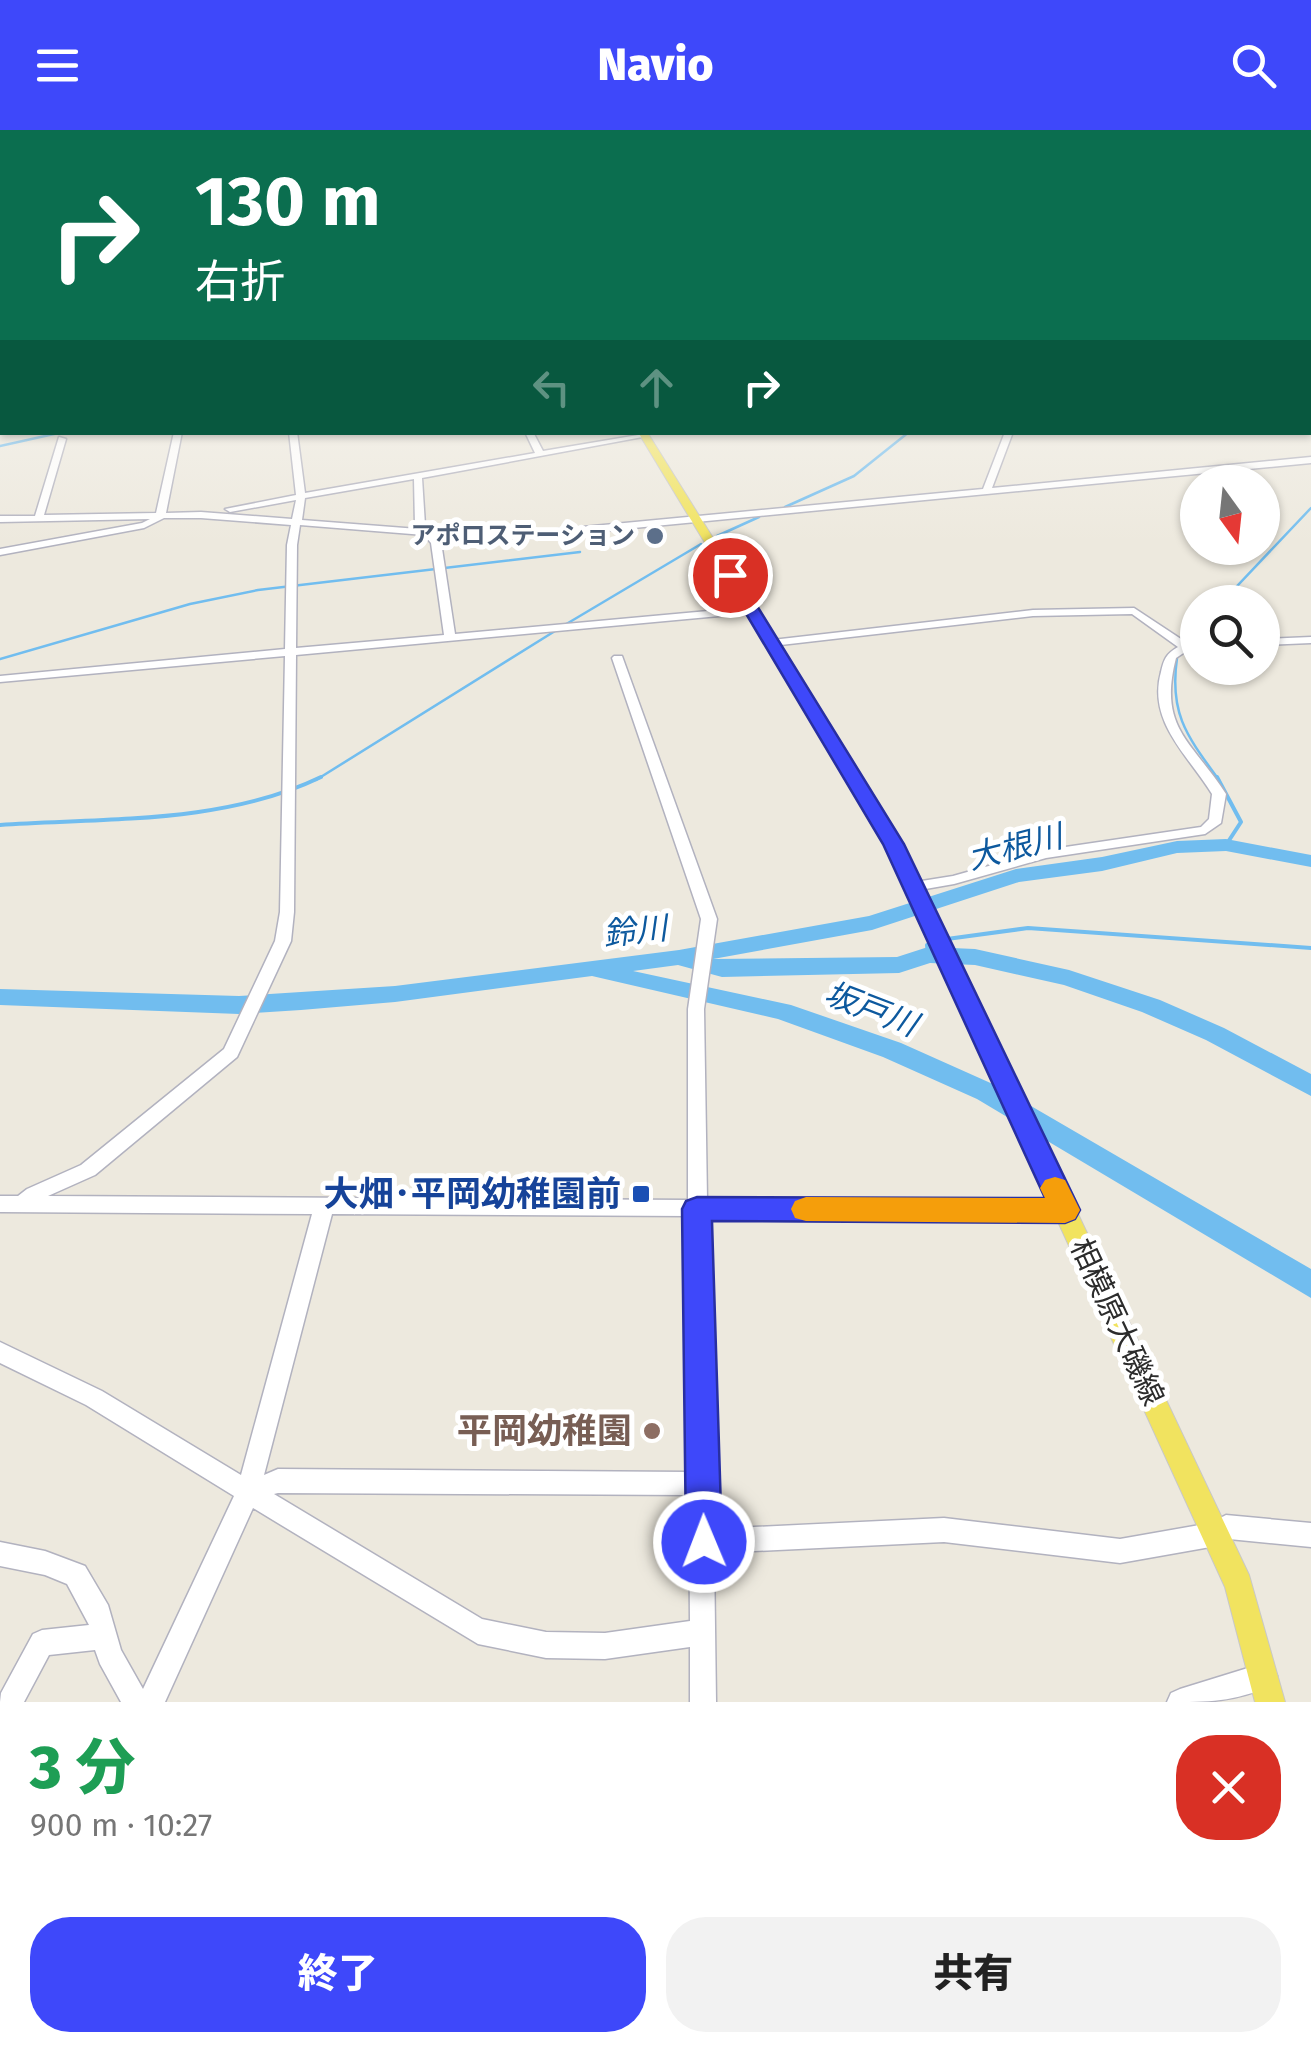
<!DOCTYPE html>
<html lang="ja">
<meta charset="utf-8">
<style>
body{margin:0;font-family:"Fira Sans","Noto Sans JP",sans-serif;background:#f2f2f2;color:#222;height:100vh;display:flex;flex-direction:column;font-size:38px;white-space:nowrap}
*{box-sizing:border-box;margin:0}
p{font-size:32px;color:#767676}
.icon{flex:none;width:55px;height:55px;fill:none;stroke:currentColor;stroke-width:2;stroke-linecap:round;stroke-linejoin:round}
.map{position:relative;height:1572px;overflow:hidden}
.drawer{display:flex;flex-direction:column;background:#fff;flex:1}
.drawer>*{flex:none}
.hud{position:absolute;left:0px;top:0px;width:1312px;height:305px;box-shadow:0 2px 8px #0004;background:#0b6e4f;color:#fff;overflow:hidden}
.needle{width:65px;rotate:165deg}
.tools{position:absolute;left:1180px;top:335px;display:grid;gap:20px}
.tools a{display:grid;place-items:center;width:100px;height:100px;border-radius:50%;background:#fff;box-shadow:0 2px 8px #0004;font-size:50px}
.pin{position:absolute;display:grid;place-items:center;width:85px;height:85px;color:#fff;margin:-42px;border:5px solid #fff;border-radius:50%;box-shadow:0 2px 10px #0007}
.me{position:absolute;width:110px;margin:-55px;rotate:359deg;stroke-linejoin:round;filter:drop-shadow(0 0 8px #0008)}
.turn{display:flex;align-items:center;gap:35px;height:210px;padding:0 30px;font-size:45px}
.turn .icon{width:130px;height:130px;stroke-width:2.5}
.turn b{display:block;font-size:70px;line-height:85px}
.lanes{display:flex;align-items:center;height:95px;padding:0 30px;background:#0003;justify-content:center;gap:50px;direction:ltr}
.lanes .off{opacity:.35}
.round{display:grid;place-items:center;flex:none;width:105px;height:105px;border-radius:40px;background:#f2f2f2}
.summary{display:flex;align-items:center;justify-content:space-between;height:170px;padding:0 30px}
h1{font-size:60px;font-weight:800;line-height:75px;color:#1e9e55}
.action{display:flex;gap:20px;margin-top:auto;padding:20px 30px}
.action a{flex:1;height:115px;border-radius:40px;background:#3e48fa;color:#fff;font-size:40px;font-weight:800;line-height:115px;text-align:center}
.action a+a{background:#f2f2f2;color:#222}
header{display:flex;justify-content:space-between;align-items:center;height:130px;padding:0 30px;background:#3e48fa;color:#fff;font-size:45px;font-weight:800}
.map>svg:first-child{display:block}
.lines{fill:none;stroke-linecap:round;stroke-linejoin:round}
.stream-far1{stroke:#71bdef;stroke-width:2.5}
.stream{stroke:#71bdef;stroke-width:4}
.river{fill:#71bdef;fill-rule:evenodd}
.minor-casing{stroke:#b2b2bf;stroke-width:3}
.major-casing{stroke:#c8c8c8;stroke-width:2}
.highway-casing{stroke:#c8c8c8;stroke-width:3}
.minor{fill:#fff;fill-rule:evenodd}
.major{fill:#f1e35f;fill-rule:evenodd}
.highway{fill:#feb758;fill-rule:evenodd}
.route{fill:#3e48fa;stroke:#282fa2;stroke-width:2.5}
.slow{fill:#f59e0b}
.service-dot{fill:#5c6f8a;stroke:#fff;stroke-width:4}
.transit-dot{fill:#1a4fb4;stroke:#fff;stroke-width:4}
.education-dot{fill:#8d6e63;stroke:#fff;stroke-width:4}
.labels{text-anchor:middle;dominant-baseline:central;stroke-width:10;stroke-linejoin:round;paint-order:stroke}
.far-service-label{font-size:25px;font-weight:bold;fill:#4e5e75;stroke:#fff;text-anchor:end}
.street-label{font-size:30px;fill:#2c2c2c;stroke:#fff}
.water-label{font-size:32px;font-style:italic;fill:#0d599e;stroke:#fff}
.near-transit-label{font-size:35px;font-weight:bold;fill:#164399;stroke:#fff;text-anchor:end}
.near-education-label{font-size:35px;font-weight:bold;fill:#785e54;stroke:#fff;text-anchor:end}
</style>
<header><svg class="icon" aria-label="menu" viewBox="0 0 24 24"><path d="M4 6h16M4 12h16M4 18h16"/></svg>Navio<svg class="icon" aria-label="search" viewBox="0 0 24 24"><circle cx="10" cy="10" r="6"/><path d="M15 15l6 6"/></svg></header>
<div class="map">
<svg width="1311" height="1572" viewBox="0 0 1311 1572">
<rect width="100%" height="100%" fill="#ede9de"/>
<g class="lines">
<path class="stream-far1" d="M 0,316 L 63,302
M 785,377 L 854,346 L 909,302
M 717,406 L 759,387
M 1222,472 L 1311,378
M 563,496 L 701,414
M 1183,511 L 1198,497
M 1177,528 C 1169,584 1187,606 1219,650
M 0,529 L 190,474 L 258,460 L 580,422
M 316,650 L 555,501"/>
<path class="stream" d="M 1217,647 L 1241,692 L 1226,715
M 0,695 C 106,688 224,694 321,647
M 947,809 L 1028,798 L 1311,818
M 928,825 L 927,815 L 934,813"/>
<path class="river" d="M 1226,709 L 1311,725 L 1311,737 L 1226,721 L 1177,723 L 1102,741 L 1019,752 L 872,800 L 713,829 L 897,827 L 928,817 L 975,819 L 1069,840 L 1160,870 L 1224,898 L 1311,944 L 1311,966 L 1206,910 L 1142,882 L 1064,855 L 975,835 L 930,833 L 899,843 L 722,847 L 678,835 L 633,841 L 791,875 L 901,913 L 995,955 L 1311,1139 L 1311,1168 L 977,969 L 883,927 L 778,889 L 592,846 L 395,872 L 301,880 L 239,884 L 0,875 L 0,859 L 239,866 L 395,856 L 679,820 L 869,786 L 1016,739 L 1102,727 L 1177,711 Z"/>
<defs>
<path id="minor" d="M 1310,196 L 1311,196 L 1311,201 L 1310,201 Z
M 2,200 L 2,208 L 0,209 L 0,201 Z
M 0,244 L 2,244 L 2,249 L 0,249 Z
M 174,302 L 182,302 L 166,383 L 201,382 L 292,389 L 296,370 L 230,382 L 225,379 L 296,365 L 289,302 L 297,302 L 305,363 L 535,323 L 525,302 L 533,302 L 543,321 L 644,304 L 648,306 L 422,348 L 425,395 L 429,400 L 519,403 L 983,359 L 1005,302 L 1013,302 L 992,358 L 1311,327 L 1311,333 L 519,409 L 435,406 L 441,412 L 455,504 L 752,477 L 757,480 L 752,483 L 296,525 L 294,782 L 291,811 L 237,927 L 95,1045 L 48,1066 L 688,1070 L 688,879 L 701,789 L 612,528 L 614,526 L 622,526 L 717,789 L 704,879 L 707,1070 L 1065,1072 L 1072,1074 L 1075,1080 L 1072,1086 L 1065,1088 L 708,1086 L 712,1348 L 715,1354 L 713,1359 L 713,1399 L 944,1388 L 1120,1409 L 1211,1393 L 1226,1385 L 1311,1393 L 1311,1417 L 1229,1409 L 1216,1416 L 1120,1433 L 944,1412 L 714,1423 L 716,1572 L 690,1572 L 690,1517 L 605,1529 L 546,1528 L 478,1514 L 253,1378 L 165,1572 L 121,1572 L 100,1534 L 95,1520 L 49,1525 L 24,1572 L 0,1572 L 1,1563 L 33,1504 L 42,1500 L 89,1495 L 67,1454 L 45,1445 L 0,1436 L 0,1412 L 45,1421 L 85,1436 L 108,1475 L 121,1520 L 143,1559 L 234,1366 L 86,1275 L 0,1233 L 0,1212 L 102,1261 L 241,1345 L 312,1084 L 0,1082 L 0,1066 L 18,1066 L 27,1059 L 81,1035 L 224,919 L 275,811 L 280,782 L 285,526 L 0,552 L 0,546 L 285,519 L 287,415 L 291,395 L 201,388 L 164,388 L 144,398 L 0,425 L 0,419 L 142,393 L 150,389 L 0,392 L 0,386 L 35,386 L 59,307 L 66,309 L 44,385 L 156,383 ZM 414,349 L 415,396 L 418,399 L 302,390 L 305,368 ZM 300,395 L 424,405 L 431,413 L 444,505 L 296,518 L 297,415 ZM 332,1084 L 688,1086 L 689,1342 L 278,1339 L 264,1345 ZM 278,1363 L 689,1365 L 690,1491 L 605,1503 L 546,1502 L 482,1489 L 274,1364 Z
M 1134,478 L 1187,513 L 1198,512 L 1198,518 L 1188,520 L 1176,528 C 1158,598 1191,610 1226,664 L 1221,693 L 1205,704 L 1046,728 L 954,754 L 914,761 L 907,756 L 909,753 L 953,746 L 1045,720 L 1201,697 L 1209,689 L 1212,664 C 1189,626 1147,592 1161,542 C 1164,529 1166,524 1178,517 L 1132,484 L 1033,486 L 772,516 L 766,513 L 772,510 L 1033,480 Z
M 1311,507 L 1311,513 L 1262,515 L 1262,509 Z
M 1264,1533 L 1273,1537 L 1277,1546 L 1273,1555 C 1233,1572 1210,1572 1167,1572 L 1171,1563 L 1180,1559 Z"/>
<path id="major" d="M 2,296 L 2,302 L 0,303 L 0,297 Z
M 638,302 L 647,302 L 886,686 L 924,759 L 1249,1445 L 1285,1572 L 1255,1572 L 1225,1457 L 906,759 L 870,686 Z"/>
<path id="highway" d="M 2,290 L 2,298 L 0,299 L 0,291 Z"/>
</defs>
<use href="#minor" class="minor-casing"/>
<use href="#major" class="major-casing"/>
<use href="#highway" class="highway-casing"/>
<use href="#minor" class="minor"/>
<use href="#major" class="major"/>
<use href="#highway" class="highway"/>
</g>
<linearGradient id="sky" x2="0" y2="1"><stop stop-color="#78b8eb"/><stop offset="0.47" stop-color="#f7f5f0"/><stop offset="1" stop-color="#f7f5f0" stop-opacity="0"/></linearGradient>
<rect width="1311" height="413" fill="url(#sky)"/>
<path class="route" d="M 730,441 L 738,445 L 904,714 L 1080,1080 L 1075,1089 L 1065,1093 L 712,1091 L 722,1412 L 717,1424 L 704,1430 L 691,1424 L 686,1412 L 682,1079 L 686,1071 L 697,1067 L 1045,1068 L 883,714 L 723,445 Z"/>
<path class="slow" d="M 1055,1047 L 1065,1050 L 1080,1080 L 1075,1089 L 1065,1093 L 806,1091 L 795,1088 L 791,1079 L 795,1071 L 806,1067 L 1045,1068 L 1040,1058 L 1045,1050 Z"/>
<circle class="service-dot" cx="655" cy="406" r="10"/>
<rect class="transit-dot" x="631" y="1054" width="20" height="20" rx="5"/>
<circle class="education-dot" cx="652" cy="1301" r="10"/>
<g class="labels">
<g class="far-service-label">
<text x="635" y="406">アポロステーション</text>
</g>
<g class="street-label">
<text transform="translate(1117 1192) rotate(65)">相模原大磯線</text>
</g>
<g class="water-label">
<text transform="translate(1015 717) rotate(-14)">大根川</text>
<text transform="translate(635 801) rotate(-6)">鈴川</text>
<text transform="translate(871 879) rotate(21)">坂戸川</text>
</g>
<g class="near-transit-label">
<text x="621" y="1064">大畑･平岡幼稚園前</text>
</g>
<g class="near-education-label">
<text x="632" y="1301">平岡幼稚園</text>
</g>
</g>
</svg>
<div class="tools">
<a><svg class="needle" viewBox="-14 -14 28 28"><path d="M0-13l5 13h-10z" fill="#e53935"/><path d="M0 13l5-13h-10z" fill="#767676"/></svg></a>
<a><svg class="icon" aria-label="search" viewBox="0 0 24 24"><circle cx="10" cy="10" r="6"/><path d="M15 15l6 6"/></svg></a>
</div>
<div class="pin" style="left:730px;top:445px;background:#d93025"><svg class="icon" aria-label="arrive" viewBox="0 0 24 24"><path d="M6 21V4h12l-3 4 3 4H6"/></svg></div>
<svg class="me" style="left:704px;top:1412px" viewBox="-20 -20 40 40"><circle r="17" fill="#3e48fa" stroke="#fff" stroke-width="3"/><path d="M0-11L8 9 0 5-8 9z" fill="#fff"/></svg>
<div class="hud">
<div class="turn"><svg class="icon" aria-label="right" viewBox="0 0 24 24"><path d="M7 20v-9h11M14 6l5 5-5 5"/></svg><div><b>130 m</b>右折</div></div>
<div class="lanes"><svg class="icon off" aria-label="left" viewBox="0 0 24 24"><path d="M17 20v-9H6M10 6l-5 5 5 5"/></svg><svg class="icon off" aria-label="ahead" viewBox="0 0 24 24"><path d="M12 20V5M6 11l6-6 6 6"/></svg><svg class="icon" aria-label="right" viewBox="0 0 24 24"><path d="M7 20v-9h11M14 6l5 5-5 5"/></svg></div>
</div>
</div>
<section class="drawer">
<div class="summary"><div><h1>3 分</h1><p>900 m · 10:27</p></div><a class="round" style="background:#d93025;color:#fff"><svg class="icon" aria-label="close" viewBox="0 0 24 24"><path d="M6 6l12 12M18 6L6 18"/></svg></a></div>
<div class="action"><a>終了</a><a>共有</a></div>
</section>
